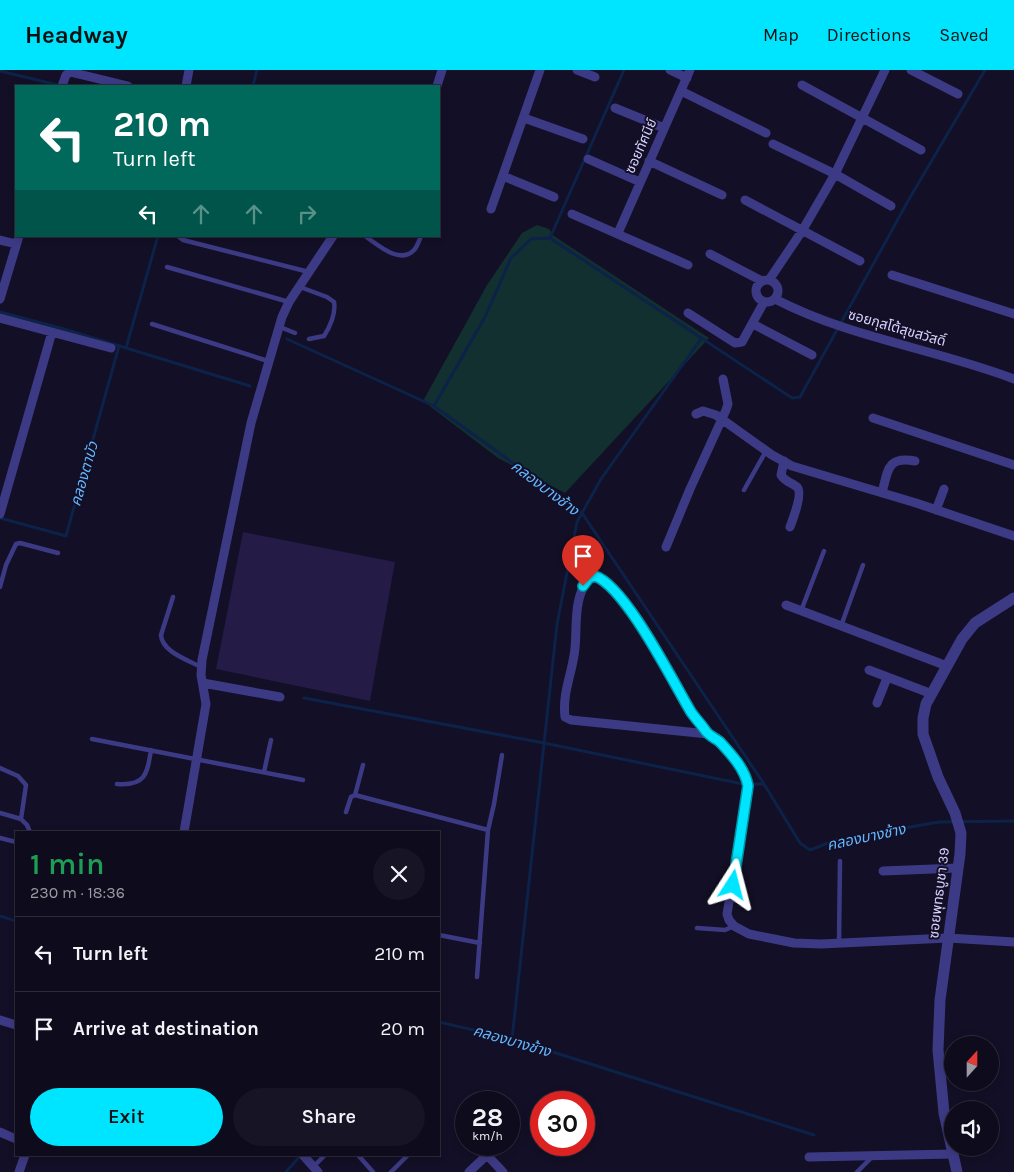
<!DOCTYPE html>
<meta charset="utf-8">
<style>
body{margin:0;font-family:Karla,"Noto Sans Thai",sans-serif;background:#171425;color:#f1f3f6;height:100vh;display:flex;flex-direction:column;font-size:19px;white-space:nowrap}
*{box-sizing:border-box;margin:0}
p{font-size:16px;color:#9b9ba3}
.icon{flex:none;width:28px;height:28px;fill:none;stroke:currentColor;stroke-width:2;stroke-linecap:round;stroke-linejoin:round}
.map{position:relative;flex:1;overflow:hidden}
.side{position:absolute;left:15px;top:761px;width:425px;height:325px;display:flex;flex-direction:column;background:#0e0b1c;border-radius:0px;box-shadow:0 2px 8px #0003,0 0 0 1px #2e2b3b}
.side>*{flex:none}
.guide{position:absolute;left:15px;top:15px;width:425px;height:152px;border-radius:0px;box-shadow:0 2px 8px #0003,0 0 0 1px #2e2b3b;background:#00695c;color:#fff;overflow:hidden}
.needle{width:32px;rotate:21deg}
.buttons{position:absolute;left:944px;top:966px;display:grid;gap:10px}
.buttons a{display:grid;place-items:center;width:55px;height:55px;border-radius:50%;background:#0e0b1c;box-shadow:0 2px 8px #0003,0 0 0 1px #2e2b3b;font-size:25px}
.speed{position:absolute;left:455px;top:1021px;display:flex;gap:10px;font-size:25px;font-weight:700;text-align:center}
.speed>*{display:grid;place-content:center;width:65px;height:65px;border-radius:50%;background:#0e0b1c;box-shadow:0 2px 8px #0003,0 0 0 1px #2e2b3b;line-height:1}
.speed small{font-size:12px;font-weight:400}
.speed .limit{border:8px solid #d22;background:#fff;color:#111}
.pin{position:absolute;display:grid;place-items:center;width:42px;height:42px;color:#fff;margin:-51px -21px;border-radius:50% 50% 50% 0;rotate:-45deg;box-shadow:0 0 5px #0007}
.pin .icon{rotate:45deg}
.me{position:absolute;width:55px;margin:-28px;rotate:9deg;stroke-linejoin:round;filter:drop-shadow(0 0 4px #0008)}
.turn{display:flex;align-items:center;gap:18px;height:105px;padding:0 15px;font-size:22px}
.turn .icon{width:65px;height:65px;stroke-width:2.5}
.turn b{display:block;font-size:35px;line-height:42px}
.lanes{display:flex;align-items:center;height:48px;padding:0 15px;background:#0003;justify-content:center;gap:25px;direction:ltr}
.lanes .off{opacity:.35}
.round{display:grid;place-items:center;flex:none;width:52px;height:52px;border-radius:26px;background:#171425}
.summary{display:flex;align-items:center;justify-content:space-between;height:85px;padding:0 15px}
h1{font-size:30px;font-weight:600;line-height:38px;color:#1e9e55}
.action{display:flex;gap:10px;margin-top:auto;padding:10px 15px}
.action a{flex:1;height:58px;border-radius:30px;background:#00e5ff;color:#111;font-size:20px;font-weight:600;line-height:58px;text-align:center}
.action a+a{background:#171425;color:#f1f3f6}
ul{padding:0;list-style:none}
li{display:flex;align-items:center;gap:15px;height:75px;padding:0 15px;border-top:1px solid #2e2b3b}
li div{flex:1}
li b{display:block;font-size:19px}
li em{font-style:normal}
header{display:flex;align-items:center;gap:30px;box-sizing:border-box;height:70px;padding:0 25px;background:#00e5ff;color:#111}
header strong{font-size:24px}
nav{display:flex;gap:28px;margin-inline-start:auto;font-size:18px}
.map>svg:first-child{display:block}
.green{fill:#12302f}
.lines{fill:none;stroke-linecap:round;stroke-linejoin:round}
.stream{stroke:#0c2248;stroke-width:3}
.building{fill:#241b47}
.service{stroke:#3d3a85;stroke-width:4.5}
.minor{stroke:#3d3a85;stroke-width:9}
.tertiary{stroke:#3d3a85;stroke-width:11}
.route-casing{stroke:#0095a6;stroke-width:12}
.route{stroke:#00e5ff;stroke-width:9}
.labels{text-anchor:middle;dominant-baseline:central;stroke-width:4;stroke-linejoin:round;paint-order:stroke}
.street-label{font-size:14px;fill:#d9d4ff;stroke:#130f26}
.water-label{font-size:15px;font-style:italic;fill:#62b6ff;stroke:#130f26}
</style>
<header>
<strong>Headway</strong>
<nav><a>Map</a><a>Directions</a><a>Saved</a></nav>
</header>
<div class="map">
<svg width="1014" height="1102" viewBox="0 0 1014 1102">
<rect width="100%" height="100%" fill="#130f26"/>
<path class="green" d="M 537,155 L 549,159 L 554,166 L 709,268 L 565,423 L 498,388 L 423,331 L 487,215 L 522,163 Z"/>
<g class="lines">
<path class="stream" d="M 0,1 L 62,16
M 253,16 L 257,0
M 550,168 L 792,328 L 800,327 L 908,131 L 985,0
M 0,242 L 64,259 L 250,316
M 287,269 L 434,336 L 582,443 L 764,714 L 800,773 L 810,780 L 836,770 L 939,752 L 1014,751
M 126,278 L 158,166
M 434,336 L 485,247 L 511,188 L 531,169 L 550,168 L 624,0
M 0,448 L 66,466 L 119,276
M 304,628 L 544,673 L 743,714 L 764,714
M 0,846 L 16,851
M 439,952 L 512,969 L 814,1065
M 512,969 L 557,554 L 577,452 L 601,409 L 701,269
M 286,1102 L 301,1085"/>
</g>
<path class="building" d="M 243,462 L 395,492 L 370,631 L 216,599 Z"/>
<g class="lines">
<path class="service" d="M 178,166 L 183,170 L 309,202
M 365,166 C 378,175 400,195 414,180 C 417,177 419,171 421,166
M 167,197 L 289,232
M 300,217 L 327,227 L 334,232 C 336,243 330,257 324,266 L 309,269
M 152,254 L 268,291
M 280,257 L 295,263
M 744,420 L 766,381
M 0,517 L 6,495 L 16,474 L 20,473 L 58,483
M 173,527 L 161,565 C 162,582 188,590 201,597
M 801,541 L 824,481
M 841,556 L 863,495
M 92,669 L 303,710
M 0,698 L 18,706 L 26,715 L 21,749 L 27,755 L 30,762
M 264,702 L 271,670
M 117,714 C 145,716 147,705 151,680
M 355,725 L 363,695
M 346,742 L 351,727 L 355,725 L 488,760
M 0,743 L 21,749
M 0,768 L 16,772
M 697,858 L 725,860 L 734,856
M 439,865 L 480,873
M 839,872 L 840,791
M 477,907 L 488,760 L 494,734 L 502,685
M 976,1040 L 984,1039
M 482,1075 L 487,1085
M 358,1085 L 373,1102
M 313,1097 L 325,1085
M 391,1102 L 408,1085
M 857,1102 L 872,1087"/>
<path class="minor" d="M 577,0 L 595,7
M 670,0 L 687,8
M 911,0 L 958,24
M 802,15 L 921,80
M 62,16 L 66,5 L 70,2 L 128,16
M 186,16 L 189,0
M 437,16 L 442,0
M 681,21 L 766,63
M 615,38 L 664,58
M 524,48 L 583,69
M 773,74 L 835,104 L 891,136
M 588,89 L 640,112
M 649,91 L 722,125
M 503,106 L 554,127
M 745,130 L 860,191
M 491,139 L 540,0
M 572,144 L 688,195
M 618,163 L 690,0
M 0,170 L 16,174
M 710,184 L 762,211
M 892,205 L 1014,244
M756 221a11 11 0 1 1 22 0a11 11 0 1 1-22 0Z
M 769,210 L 802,161 L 835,104 L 885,0
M 0,229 L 19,166
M 775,229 C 850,268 936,279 1014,309
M 688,243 L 735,273 L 742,272 L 764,232
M 0,248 L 111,278
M 753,254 L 812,285
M 696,344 L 703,341 L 716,345 L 772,385 L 792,396 L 916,433 L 1014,466
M 873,348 L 1014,395
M 784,391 L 781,405 C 785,412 791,412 797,417 C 803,423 793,449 790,457
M 882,423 C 888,400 887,386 915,391
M 936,440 L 944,419
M 0,444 L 52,262
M 666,477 L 690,419 L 726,340 L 728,334 L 723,309
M 786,535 L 947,596
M 869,600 L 932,624
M 203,613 L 280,627
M 877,633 L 887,608
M 708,664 L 692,643 L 658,584 L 633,545 L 607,513 L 595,506 C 590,508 586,510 584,516 C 574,534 577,558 575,578 C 573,602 562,621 565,647 L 571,650 L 708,664 C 725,676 745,695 748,716 L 727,844 L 729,850 L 734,856 L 749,864 L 794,873 L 821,874 L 948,868 L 1014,872
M 184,762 L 206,634 L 201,605 L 202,590 L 251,353 L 282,247 L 289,232 L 333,166
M 883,801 L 958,798
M 0,950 L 16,955
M 0,1062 L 16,1069
M 303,1085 L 318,1102
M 809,1087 L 953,1084
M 19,1102 L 25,1085
M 469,1102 L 487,1085 L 503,1102"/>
<path class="tertiary" d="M 957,1102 L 944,1043 L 938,980 L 940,930 L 960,784 L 961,763 L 955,743 L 938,707 L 923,664 L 923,648 L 926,634 L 962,569 L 975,553 L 1014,528"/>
</g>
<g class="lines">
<defs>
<path id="route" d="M 583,516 L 589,508 L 595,506 C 626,517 673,612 691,642 C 695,648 701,654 705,660 C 709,666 715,668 720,672 C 732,685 745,699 748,716 L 733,815"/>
</defs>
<use href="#route" class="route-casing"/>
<use href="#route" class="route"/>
</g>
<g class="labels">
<g class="street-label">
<text transform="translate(641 76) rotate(-66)">ซอยทัศนีย์</text>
<text transform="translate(897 258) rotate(16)">ซอยกุสโต้สุขสวัสดิ์</text>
<text transform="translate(939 823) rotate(-83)">ซอยพุทธบูชา 39</text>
</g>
<g class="water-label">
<text transform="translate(84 404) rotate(-74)">คลองตาบัว</text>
<text transform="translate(545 418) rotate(37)">คลองบางช้าง</text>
<text transform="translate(866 767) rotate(-12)">คลองบางช้าง</text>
<text transform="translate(512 971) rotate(16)">คลองบางช้าง</text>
</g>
</g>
</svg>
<div class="buttons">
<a><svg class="needle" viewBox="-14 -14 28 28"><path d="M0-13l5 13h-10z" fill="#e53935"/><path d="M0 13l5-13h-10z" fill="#9b9ba3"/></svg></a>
<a><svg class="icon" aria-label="sound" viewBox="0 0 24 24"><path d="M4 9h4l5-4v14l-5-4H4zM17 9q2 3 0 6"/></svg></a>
</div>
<div class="speed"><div>28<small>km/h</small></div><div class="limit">30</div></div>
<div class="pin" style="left:583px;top:516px;background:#d93025"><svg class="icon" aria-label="arrive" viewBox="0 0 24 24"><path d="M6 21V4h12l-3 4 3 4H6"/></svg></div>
<svg class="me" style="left:733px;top:815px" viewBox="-20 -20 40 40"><path d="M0-17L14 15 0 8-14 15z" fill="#00e5ff" stroke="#fff" stroke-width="4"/></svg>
<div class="guide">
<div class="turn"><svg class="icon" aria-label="left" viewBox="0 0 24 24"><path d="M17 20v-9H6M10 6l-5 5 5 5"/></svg><div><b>210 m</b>Turn left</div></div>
<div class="lanes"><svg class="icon" aria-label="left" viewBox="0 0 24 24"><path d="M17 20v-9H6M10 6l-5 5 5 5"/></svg><svg class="icon off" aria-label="ahead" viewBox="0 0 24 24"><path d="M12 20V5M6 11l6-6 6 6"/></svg><svg class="icon off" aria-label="ahead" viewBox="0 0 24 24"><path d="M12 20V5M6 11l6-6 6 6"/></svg><svg class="icon off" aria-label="right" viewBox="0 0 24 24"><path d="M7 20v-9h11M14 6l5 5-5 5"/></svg></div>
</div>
<section class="side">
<div class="summary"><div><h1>1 min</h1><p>230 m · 18:36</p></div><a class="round"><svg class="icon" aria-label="close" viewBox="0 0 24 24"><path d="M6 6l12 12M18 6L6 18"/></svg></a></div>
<ul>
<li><svg class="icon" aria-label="left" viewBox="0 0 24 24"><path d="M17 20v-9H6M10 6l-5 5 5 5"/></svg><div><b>Turn left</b></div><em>210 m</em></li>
<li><svg class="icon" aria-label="arrive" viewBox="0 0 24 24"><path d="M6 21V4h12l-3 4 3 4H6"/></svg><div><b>Arrive at destination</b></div><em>20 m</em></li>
</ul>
<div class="action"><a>Exit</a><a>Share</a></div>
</section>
</div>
